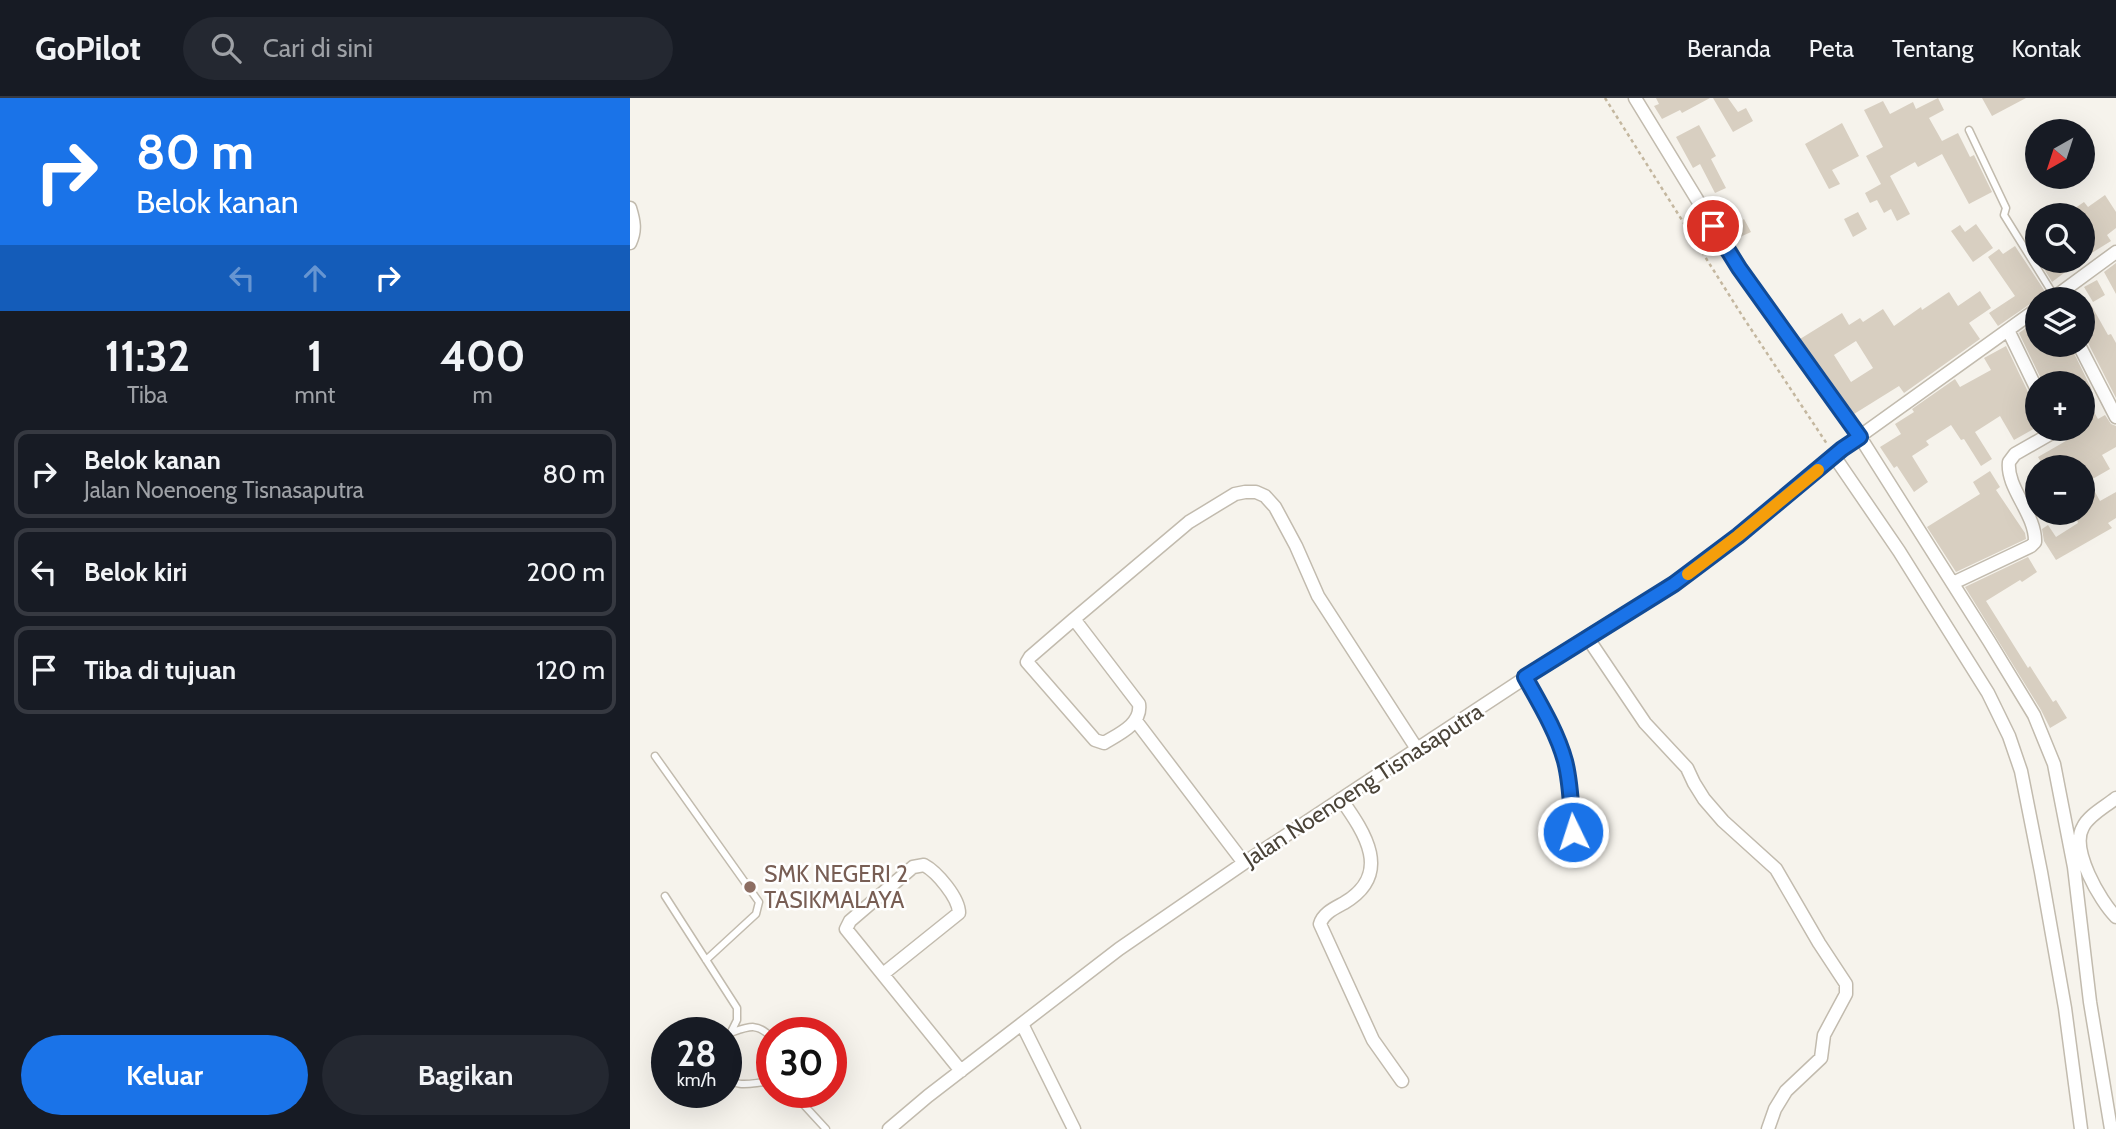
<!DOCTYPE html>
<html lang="id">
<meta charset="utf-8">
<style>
body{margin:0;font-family:Cabin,sans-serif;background:#242831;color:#f1f3f6;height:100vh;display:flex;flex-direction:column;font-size:26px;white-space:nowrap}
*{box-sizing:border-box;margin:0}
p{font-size:23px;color:#9ea1a6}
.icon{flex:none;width:38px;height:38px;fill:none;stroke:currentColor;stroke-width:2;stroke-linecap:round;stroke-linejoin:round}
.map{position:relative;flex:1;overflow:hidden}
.side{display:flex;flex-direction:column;background:#171b24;width:630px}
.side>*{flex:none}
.top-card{background:#1a73e8;color:#fff;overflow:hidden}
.needle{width:46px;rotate:219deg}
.fabs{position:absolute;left:1395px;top:21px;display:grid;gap:14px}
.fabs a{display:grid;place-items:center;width:70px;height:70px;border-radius:50%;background:#171b24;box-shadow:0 7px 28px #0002;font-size:35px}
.speed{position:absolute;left:21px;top:919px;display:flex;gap:14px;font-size:35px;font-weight:700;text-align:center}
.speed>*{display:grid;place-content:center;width:91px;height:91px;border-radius:50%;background:#171b24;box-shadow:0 7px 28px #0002;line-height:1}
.speed small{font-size:18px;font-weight:400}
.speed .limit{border:10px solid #d22;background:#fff;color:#111}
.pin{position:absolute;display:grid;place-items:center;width:60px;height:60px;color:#fff;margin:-30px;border:4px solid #fff;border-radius:50%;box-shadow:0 2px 7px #0007}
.me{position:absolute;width:77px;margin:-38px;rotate:356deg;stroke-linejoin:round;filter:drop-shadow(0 0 5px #0008)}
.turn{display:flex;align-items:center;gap:24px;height:147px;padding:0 21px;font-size:32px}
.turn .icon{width:91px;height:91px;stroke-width:2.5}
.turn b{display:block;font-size:49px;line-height:60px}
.lanes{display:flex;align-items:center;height:66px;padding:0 21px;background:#0003;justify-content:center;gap:35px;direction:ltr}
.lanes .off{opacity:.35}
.eta{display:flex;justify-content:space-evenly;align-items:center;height:119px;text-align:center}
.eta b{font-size:42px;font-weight:800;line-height:49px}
.action{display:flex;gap:14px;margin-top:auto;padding:14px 21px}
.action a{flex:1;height:80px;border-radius:42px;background:#1a73e8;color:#fff;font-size:28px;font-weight:800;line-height:80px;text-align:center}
.action a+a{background:#242831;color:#f1f3f6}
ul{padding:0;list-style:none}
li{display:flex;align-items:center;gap:21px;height:88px;margin:0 14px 10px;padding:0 7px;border:4px solid #363941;border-radius:14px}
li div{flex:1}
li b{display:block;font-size:26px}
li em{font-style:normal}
header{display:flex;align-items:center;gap:42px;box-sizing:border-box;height:98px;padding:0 35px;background:#171b24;border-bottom:2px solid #363941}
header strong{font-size:33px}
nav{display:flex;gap:38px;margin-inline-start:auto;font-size:24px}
.search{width:490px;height:63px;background:#242831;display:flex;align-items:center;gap:18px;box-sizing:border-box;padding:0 24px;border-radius:38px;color:#9ea1a6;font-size:26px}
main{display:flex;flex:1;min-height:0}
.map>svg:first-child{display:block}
.building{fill:#d8cfc1;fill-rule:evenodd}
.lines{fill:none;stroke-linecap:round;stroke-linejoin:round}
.service-casing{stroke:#c2bbae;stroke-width:9}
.minor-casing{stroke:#c2bbae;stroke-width:15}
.path{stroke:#c4b79f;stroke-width:2.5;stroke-dasharray:3.5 3.5;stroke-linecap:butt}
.service{stroke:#fff;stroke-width:6}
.minor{stroke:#fff;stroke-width:12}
.route-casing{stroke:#114b97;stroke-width:18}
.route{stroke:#1a73e8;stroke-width:12}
.slow{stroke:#f59e0b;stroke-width:12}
.education-dot{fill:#8d6e63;stroke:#fff;stroke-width:2.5}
.labels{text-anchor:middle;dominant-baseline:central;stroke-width:5;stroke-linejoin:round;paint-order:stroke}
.street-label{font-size:23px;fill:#4b4439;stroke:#fff}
.education-label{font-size:23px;fill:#785e54;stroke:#fff;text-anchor:start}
</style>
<header>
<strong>GoPilot</strong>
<div class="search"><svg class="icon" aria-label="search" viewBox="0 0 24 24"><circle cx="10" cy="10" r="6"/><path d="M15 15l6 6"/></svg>Cari di sini</div>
<nav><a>Beranda</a><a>Peta</a><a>Tentang</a><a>Kontak</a></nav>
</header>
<main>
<section class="side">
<div class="top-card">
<div class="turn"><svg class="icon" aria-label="right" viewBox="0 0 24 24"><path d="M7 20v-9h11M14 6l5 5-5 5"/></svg><div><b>80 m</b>Belok kanan</div></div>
<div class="lanes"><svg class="icon off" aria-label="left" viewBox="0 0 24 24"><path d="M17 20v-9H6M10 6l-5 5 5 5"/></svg><svg class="icon off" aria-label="ahead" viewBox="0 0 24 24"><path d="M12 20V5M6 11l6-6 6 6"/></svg><svg class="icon" aria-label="right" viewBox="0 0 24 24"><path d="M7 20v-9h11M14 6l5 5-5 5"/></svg></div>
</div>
<div class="eta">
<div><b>11:32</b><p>Tiba</p></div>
<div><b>1</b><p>mnt</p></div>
<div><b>400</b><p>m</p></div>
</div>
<ul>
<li><svg class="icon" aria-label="right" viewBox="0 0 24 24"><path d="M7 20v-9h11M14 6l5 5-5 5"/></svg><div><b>Belok kanan</b><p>Jalan Noenoeng Tisnasaputra</p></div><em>80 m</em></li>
<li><svg class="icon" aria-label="left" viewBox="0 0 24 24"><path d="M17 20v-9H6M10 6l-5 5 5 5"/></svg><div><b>Belok kiri</b></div><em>200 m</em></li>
<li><svg class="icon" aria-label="arrive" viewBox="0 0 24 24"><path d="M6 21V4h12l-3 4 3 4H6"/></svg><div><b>Tiba di tujuan</b></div><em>120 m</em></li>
</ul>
<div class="action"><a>Keluar</a><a>Bagikan</a></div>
</section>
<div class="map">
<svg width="1486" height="1031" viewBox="0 0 1486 1031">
<rect width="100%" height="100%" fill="#f6f3ec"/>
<path class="building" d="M 1026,0 L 1080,0 L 1052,15 L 1050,12 L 1032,21 L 1024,8 L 1029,6 Z
M 1083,0 L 1098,0 L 1108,14 L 1116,10 L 1123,23 L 1103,34 Z
M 1308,0 L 1314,12 L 1299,20 L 1312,43 L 1328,35 L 1340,59 L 1344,57 L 1362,94 L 1339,106 L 1312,56 L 1288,69 L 1285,64 L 1260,78 L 1280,116 L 1267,123 L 1261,111 L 1254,115 L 1247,102 L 1240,105 L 1235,95 L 1251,86 L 1236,58 L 1253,49 L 1234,12 L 1253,3 L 1260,16 L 1283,4 L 1286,11 Z
M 1352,0 L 1396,0 L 1362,18 Z
M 1212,25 L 1229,58 L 1202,72 L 1210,86 L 1199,91 L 1175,46 Z
M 1069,27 L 1086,58 L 1081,61 L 1096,90 L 1085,95 L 1070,66 L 1063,70 L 1046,39 Z
M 1475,97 L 1486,114 L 1486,130 L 1477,137 L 1481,143 L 1452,161 L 1452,117 L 1435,117 L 1454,104 L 1458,109 Z
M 1228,114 L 1237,131 L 1223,139 L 1214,121 Z
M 1114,121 L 1121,134 L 1110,139 L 1104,127 Z
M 1346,126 L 1363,150 L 1343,164 L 1321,133 L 1330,127 L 1335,134 Z
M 1385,148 L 1416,195 L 1368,228 L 1359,215 L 1385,198 L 1358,159 L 1369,151 L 1373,156 Z
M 1409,163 L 1450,163 L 1422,184 L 1424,187 Z
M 1486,165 L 1486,196 L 1474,174 Z
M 1467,182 L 1475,197 L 1463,204 L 1454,189 Z
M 1350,193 L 1361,210 L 1339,225 L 1350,241 L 1274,295 L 1269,288 L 1224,316 L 1170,241 L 1212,215 L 1219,227 L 1230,220 L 1233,224 L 1253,211 L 1264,228 L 1291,209 L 1292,212 L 1319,194 L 1328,208 ZM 1226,243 L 1243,270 L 1221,284 L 1204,257 Z
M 1460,205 L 1478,237 L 1481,236 L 1486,245 L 1486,300 L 1457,243 L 1452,239 L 1452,209 Z
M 1403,225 L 1407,231 L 1407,251 L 1414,247 L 1440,247 L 1462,292 L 1454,296 L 1468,321 L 1475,317 L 1481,326 L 1486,328 L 1486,349 L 1472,357 L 1480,371 L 1459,383 L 1470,403 L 1486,394 L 1486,420 L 1478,425 L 1482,430 L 1426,462 L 1414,443 L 1412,431 L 1418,427 L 1426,439 L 1448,425 L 1445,415 L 1452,415 L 1452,369 L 1414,369 L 1408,359 L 1441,340 L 1438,331 L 1452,331 L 1452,285 L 1442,285 L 1438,278 L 1424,285 L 1413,285 L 1389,235 Z
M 1376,248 L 1399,296 L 1407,305 L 1407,329 L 1384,342 L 1370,318 L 1345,334 L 1362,361 L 1351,368 L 1334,341 L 1331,342 L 1321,327 L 1296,343 L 1299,347 L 1282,358 L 1298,384 L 1284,394 L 1267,368 L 1264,370 L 1250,349 L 1271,336 L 1265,326 L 1284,314 L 1282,311 L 1325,281 L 1330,289 L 1361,272 L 1354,260 Z
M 1360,373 L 1370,389 L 1366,392 L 1395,435 L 1396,441 L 1326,474 L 1297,429 L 1350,396 L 1343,384 Z
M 1398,459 L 1407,474 L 1392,484 L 1390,482 L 1356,503 L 1398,570 L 1400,568 L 1423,604 L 1426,602 L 1437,620 L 1420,630 L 1411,612 L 1335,489 Z"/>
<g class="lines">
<defs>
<path id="service" d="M 1339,32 L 1376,110 L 1374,117 L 1425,199
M 25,658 L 129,804 L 126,816 L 76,862
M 35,798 L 107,910 L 107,922 L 96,944
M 103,934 C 120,928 128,925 142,940
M 96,977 C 107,993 125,983 142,984
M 162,994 L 196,1031"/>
<path id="minor" d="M 1005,0 L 1109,170 L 1230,339 L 1359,543 L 1404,617 L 1424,666 L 1444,769 L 1460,904 L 1481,1031
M 0,110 C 4,123 6,132 0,145
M 1422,201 L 1486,154
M 1378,232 L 1407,292
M 1449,247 L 1486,319
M 1204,358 L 1269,453 L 1358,595 L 1379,638 L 1391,673 L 1411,774 L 1435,910 L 1451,1031
M 1323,485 L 1401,448 L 1405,444 C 1406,416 1376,390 1379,364 L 1385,356 L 1420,336 L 1424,331
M 444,521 L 400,559 L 397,564 L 465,642 L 474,645 C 489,636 512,626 509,606 L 444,521 L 559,424 L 605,396 L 615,394 L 626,394 L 635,398 L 645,409 L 666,448 L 688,498 L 787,651
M 957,539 L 1015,625 L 1057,670 L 1064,685 L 1074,701 L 1093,723 L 1146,771 L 1189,845 L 1216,886 L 1216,896 L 1194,937 L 1191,960 L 1156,993 L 1145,1011 L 1138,1031
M 896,579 C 910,606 927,634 935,663 C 941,686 941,711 943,734
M 506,623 L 614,765
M 1486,700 C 1475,709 1459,717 1453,729 C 1440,751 1470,803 1486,819
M 711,701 C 735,735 763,776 714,805 C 705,810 693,815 690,826 L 743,942 L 772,983
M 253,876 L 329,815 C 329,800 307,774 294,767 L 283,769 L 220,823 L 216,831 L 331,973
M 392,926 L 444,1031
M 259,1031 L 298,998 L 489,851 L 614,765 L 957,539 L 1044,486 L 1108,438 L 1212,351 L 1407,211"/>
</defs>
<use href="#service" class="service-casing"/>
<use href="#minor" class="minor-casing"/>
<path class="path" d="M 975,0 L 1113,219 L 1197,346"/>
<use href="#service" class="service"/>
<use href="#minor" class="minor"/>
</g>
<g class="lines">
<defs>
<path id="route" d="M 943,734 C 941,711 941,686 935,663 C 927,634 910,606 895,579 L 1044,486 L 1108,438 L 1212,351 L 1230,339 L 1109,170 L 1083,128"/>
</defs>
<use href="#route" class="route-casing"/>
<use href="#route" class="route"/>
<path class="slow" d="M 1058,476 L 1108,438 L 1188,372"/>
</g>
<circle class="education-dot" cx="120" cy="789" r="7"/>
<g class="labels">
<g class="street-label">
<text transform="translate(733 687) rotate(-33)">Jalan Noenoeng Tisnasaputra</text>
</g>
<g class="education-label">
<text x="134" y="776">SMK NEGERI 2<tspan x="134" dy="26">TASIKMALAYA</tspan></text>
</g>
</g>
</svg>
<div class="fabs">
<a><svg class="needle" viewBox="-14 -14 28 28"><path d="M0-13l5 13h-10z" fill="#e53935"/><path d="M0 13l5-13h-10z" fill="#9ea1a6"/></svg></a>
<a><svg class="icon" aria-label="search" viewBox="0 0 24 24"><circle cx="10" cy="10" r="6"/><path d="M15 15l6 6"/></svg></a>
<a><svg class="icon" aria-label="layers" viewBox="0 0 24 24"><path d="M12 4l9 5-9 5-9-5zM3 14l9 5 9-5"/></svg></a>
<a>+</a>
<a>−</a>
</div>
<div class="speed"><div>28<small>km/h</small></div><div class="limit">30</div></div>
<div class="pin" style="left:1083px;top:128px;background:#d93025"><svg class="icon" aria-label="arrive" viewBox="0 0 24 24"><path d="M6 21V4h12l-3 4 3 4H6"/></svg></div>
<svg class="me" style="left:943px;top:734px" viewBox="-20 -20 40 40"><circle r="17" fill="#1a73e8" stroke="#fff" stroke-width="3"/><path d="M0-11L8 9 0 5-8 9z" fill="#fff"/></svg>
</div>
</main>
